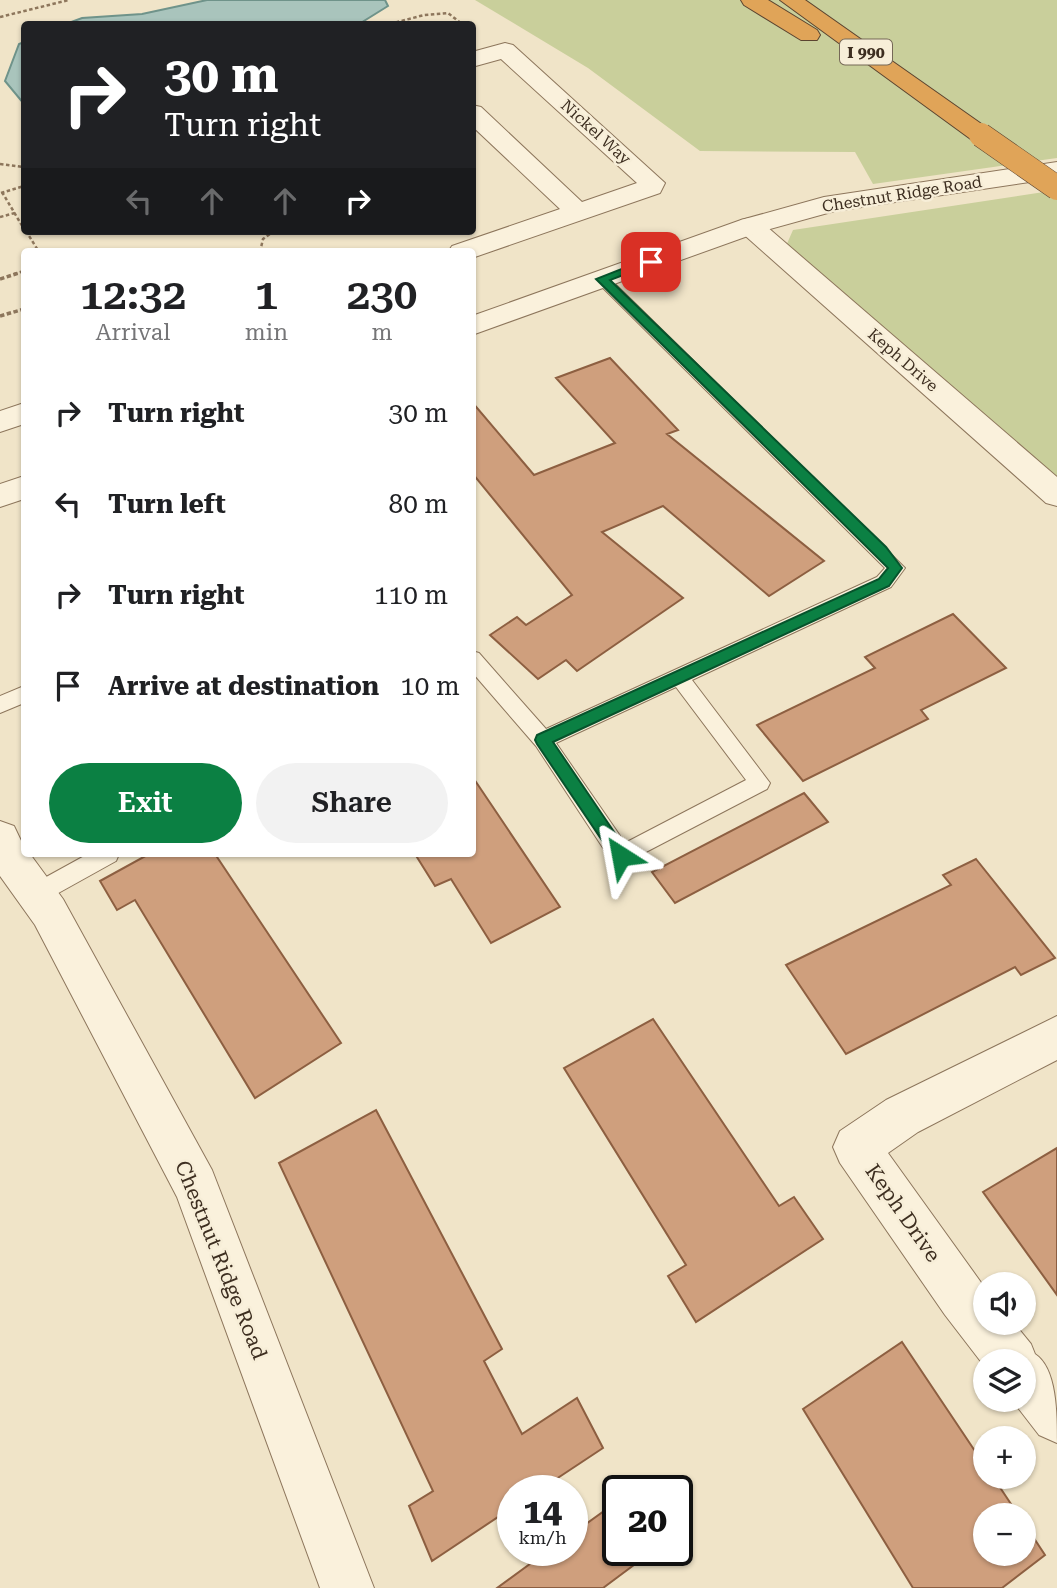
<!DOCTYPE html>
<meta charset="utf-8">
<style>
body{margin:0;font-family:"Roboto Serif",serif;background:#f2f2f2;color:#202124;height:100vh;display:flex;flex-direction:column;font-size:26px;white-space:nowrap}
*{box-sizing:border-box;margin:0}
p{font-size:23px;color:#757577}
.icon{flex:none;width:38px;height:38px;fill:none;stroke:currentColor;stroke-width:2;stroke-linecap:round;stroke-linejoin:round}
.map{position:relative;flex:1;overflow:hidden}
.sheet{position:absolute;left:21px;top:248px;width:455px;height:609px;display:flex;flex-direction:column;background:#fff;border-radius:7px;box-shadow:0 2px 5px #0004}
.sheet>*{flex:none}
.guide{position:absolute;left:21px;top:21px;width:455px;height:214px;border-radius:7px;box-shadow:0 2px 5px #0004;background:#202124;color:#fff;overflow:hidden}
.fabs{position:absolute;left:973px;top:1272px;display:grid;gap:14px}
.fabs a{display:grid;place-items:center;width:63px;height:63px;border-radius:50%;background:#fff;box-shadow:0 2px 5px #0004;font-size:35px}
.speed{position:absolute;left:497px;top:1475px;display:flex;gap:14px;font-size:35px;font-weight:700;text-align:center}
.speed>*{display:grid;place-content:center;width:91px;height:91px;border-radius:50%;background:#fff;box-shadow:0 2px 5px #0004;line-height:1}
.speed small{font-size:18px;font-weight:400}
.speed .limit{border:4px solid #111;border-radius:10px;background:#fff;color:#111}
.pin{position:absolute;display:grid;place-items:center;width:60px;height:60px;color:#fff;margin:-30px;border-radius:14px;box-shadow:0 4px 10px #0006}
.me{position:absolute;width:77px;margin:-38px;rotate:326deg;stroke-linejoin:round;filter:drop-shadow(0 0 5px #0008)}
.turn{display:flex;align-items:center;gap:24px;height:147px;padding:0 28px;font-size:32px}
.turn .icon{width:91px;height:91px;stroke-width:2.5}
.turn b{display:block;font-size:49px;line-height:60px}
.lanes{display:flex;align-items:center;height:66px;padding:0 28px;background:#0003;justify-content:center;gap:35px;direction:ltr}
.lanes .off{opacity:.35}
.eta{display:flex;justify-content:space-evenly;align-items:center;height:119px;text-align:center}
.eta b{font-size:42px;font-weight:600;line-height:49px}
.primary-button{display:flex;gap:14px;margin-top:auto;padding:14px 28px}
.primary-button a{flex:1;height:80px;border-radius:42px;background:#0b8043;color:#fff;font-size:28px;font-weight:600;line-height:80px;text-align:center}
.primary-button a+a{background:#f2f2f2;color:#202124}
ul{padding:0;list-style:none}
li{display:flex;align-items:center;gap:21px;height:91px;padding:0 28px}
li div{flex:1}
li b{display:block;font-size:26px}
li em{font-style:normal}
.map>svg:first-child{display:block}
.green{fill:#c9cf9b}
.water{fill:#a9c4bc;stroke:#6f938a;stroke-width:2}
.building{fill:#cf9f7d;stroke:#8d5f41;stroke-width:2}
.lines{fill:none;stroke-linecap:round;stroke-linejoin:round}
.service-casing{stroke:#8d765c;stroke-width:2}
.minor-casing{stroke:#8d765c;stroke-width:2}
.tertiary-casing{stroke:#8d765c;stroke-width:2}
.motorway-casing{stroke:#5b4430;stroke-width:2}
.path-far1{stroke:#8d765c;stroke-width:2.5;stroke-dasharray:3.5 2.5;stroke-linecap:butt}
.path{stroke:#8d765c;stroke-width:3.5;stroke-dasharray:4.5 2.5;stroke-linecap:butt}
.service{fill:#faf1dc;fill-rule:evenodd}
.minor{fill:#faf1dc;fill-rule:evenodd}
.tertiary{fill:#faf1dc;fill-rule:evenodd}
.motorway{fill:#e0a458;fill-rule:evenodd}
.motorway-bridge-casing{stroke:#5b4430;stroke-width:25;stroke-linecap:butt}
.motorway-bridge{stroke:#e0a458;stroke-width:24}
.route{fill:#0b8043;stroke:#07532c;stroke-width:2}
.labels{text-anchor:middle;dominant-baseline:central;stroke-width:5;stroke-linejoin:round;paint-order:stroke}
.shield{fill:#f7eed8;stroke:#756857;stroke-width:2}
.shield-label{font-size:16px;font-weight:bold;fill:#3d2e20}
.far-street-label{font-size:16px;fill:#3d2e20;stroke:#f7eed8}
.near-street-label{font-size:21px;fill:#3d2e20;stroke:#f7eed8}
</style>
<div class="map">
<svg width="1057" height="1588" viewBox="0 0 1057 1588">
<rect width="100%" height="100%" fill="#f0e4c8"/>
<path class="green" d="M 475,0 L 1057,0 L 1057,158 L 873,184 L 855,152 L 700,151 L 588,68 Z
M 1057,190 L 1057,495 L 782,255 L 793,230 Z"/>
<path class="water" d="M 207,0 L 385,0 L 388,6 L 359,24 L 66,24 L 82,18 L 142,14 Z
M 24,42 L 24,104 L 5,81 L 19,44 Z"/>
<path class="building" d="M 610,358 L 678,430 L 667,434 L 824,561 L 769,596 L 663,506 L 602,532 L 683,598 L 577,671 L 566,660 L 538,679 L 490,635 L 517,617 L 526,625 L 572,595 L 472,473 L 472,402 L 534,475 L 615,443 L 556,378 Z
M 953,614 L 1006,668 L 921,710 L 928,719 L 803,781 L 757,725 L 875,668 L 865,657 Z
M 472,776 L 560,907 L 491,943 L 451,879 L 435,886 L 415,854 L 472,854 Z
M 804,793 L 828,822 L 675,903 L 652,872 Z
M 149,854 L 215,854 L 341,1043 L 255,1098 L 135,900 L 117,910 L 100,881 Z
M 976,859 L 1055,958 L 1021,975 L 1015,967 L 846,1054 L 786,965 L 951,885 L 943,875 Z
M 653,1019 L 779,1206 L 794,1197 L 823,1239 L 696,1322 L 668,1276 L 686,1265 L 564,1068 Z
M 376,1110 L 502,1349 L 484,1361 L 522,1434 L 577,1398 L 603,1448 L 538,1491 L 513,1491 L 513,1507 L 432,1561 L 409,1506 L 433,1491 L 279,1163 Z
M 1057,1148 L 1057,1295 L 983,1192 Z
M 902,1342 L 985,1466 L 985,1477 L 993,1477 L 1019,1516 L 985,1516 L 985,1554 L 1024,1554 L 1024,1523 L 1045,1555 L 1002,1588 L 913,1588 L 803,1409 Z
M 618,1501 L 618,1550 L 654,1550 L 603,1588 L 497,1588 L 549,1550 L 572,1550 L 572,1534 Z"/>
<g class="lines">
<defs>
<path id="service" d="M 602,274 L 607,276 L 905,568 L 891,587 L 692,680 L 770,783 L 767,789 L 621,865 L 613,863 L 536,746 L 472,672 L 472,651 L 479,653 L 546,729 L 877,577 L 885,568 L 597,282 L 594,279 L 597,276 ZM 676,687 L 746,780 L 625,843 L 556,743 Z
M 24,686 L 24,703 L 0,713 L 0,696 Z
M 88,854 L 119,854 L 116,861 L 44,901 L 36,904 L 28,901 L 25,894 L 28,887 Z"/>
<path id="minor" d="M 505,43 L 513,45 L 665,183 L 660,193 L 472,258 L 472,252 L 448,252 L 452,246 L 560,209 L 472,126 L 472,105 L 481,107 L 582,202 L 637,183 L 501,59 L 472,67 L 472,52 Z
M 750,218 L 759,220 L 1057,477 L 1057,506 L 1046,503 L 741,232 L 737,226 L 741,220 Z
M 24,403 L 24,424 L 0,432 L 0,411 Z
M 0,821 L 14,826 L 24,847 L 24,854 L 30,854 L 63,899 L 212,1170 L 374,1588 L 320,1588 L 177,1197 L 35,925 L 0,876 Z
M 1057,1016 L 1057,1060 L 918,1132 L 888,1153 L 985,1288 L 985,1323 L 1014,1323 L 1031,1344 L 1035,1354 C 1057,1368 1057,1414 1057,1443 L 1039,1435 L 1012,1400 L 1024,1400 L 1024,1362 L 985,1362 L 985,1367 L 945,1315 L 840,1163 L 833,1147 L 840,1131 L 886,1100 Z"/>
<path id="tertiary" d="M 1057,162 L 1057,178 L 835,211 L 759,232 L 472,335 L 472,316 L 741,220 L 824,197 Z
M 24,476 L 24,499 L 0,507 L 0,484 Z"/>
<path id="motorway" d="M 741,0 L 768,0 L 817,30 L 820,35 L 817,40 L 801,40 L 744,5 Z
M 780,0 L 805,0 L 990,130 L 993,135 L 990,140 L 981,142 L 972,140 Z"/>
</defs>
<use href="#service" class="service-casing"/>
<use href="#minor" class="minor-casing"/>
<use href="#tertiary" class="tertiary-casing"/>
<use href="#motorway" class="motorway-casing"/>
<path class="path-far1" d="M 0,17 L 69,0
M 390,24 L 424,15 L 448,13 L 462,24
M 0,164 L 24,167
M 2,192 L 24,229
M 1,193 L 24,186
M 0,217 L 15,213
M 26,231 L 39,252
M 260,252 L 263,239 L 274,231
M 14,274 L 24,271"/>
<path class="path" d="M 0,279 L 19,273
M 0,316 L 24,309"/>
<use href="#service" class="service"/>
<use href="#minor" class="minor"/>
<use href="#tertiary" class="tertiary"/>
<use href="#motorway" class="motorway"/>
<defs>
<path id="motorway-bridge" d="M 981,135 L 1057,188"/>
</defs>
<use href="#motorway-bridge" class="motorway-bridge-casing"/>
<use href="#motorway-bridge" class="motorway-bridge"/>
</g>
<path class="route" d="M 647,259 L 657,262 L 610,280 L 886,547 L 902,568 L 889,586 L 553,742 L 627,851 L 630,856 L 627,861 L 616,861 L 537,744 L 535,740 L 537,735 L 879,579 L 888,568 L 596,279 Z"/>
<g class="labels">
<rect class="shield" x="840" y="39.5" width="52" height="25" rx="5"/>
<g class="shield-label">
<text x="866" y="52">I 990</text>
</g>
<g class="far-street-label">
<text transform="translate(596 132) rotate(42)">Nickel Way</text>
<text transform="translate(902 194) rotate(-9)">Chestnut Ridge Road</text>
<text transform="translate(903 360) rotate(41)">Keph Drive</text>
</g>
<g class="near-street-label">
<text transform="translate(903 1213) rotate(55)">Keph Drive</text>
<text transform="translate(221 1260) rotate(68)">Chestnut Ridge Road</text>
</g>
</g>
</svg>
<div class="fabs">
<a><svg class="icon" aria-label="sound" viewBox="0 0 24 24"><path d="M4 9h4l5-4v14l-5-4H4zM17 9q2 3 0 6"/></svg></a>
<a><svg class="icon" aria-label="layers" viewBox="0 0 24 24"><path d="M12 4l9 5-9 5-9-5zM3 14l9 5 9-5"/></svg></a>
<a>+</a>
<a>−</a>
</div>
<div class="speed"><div>14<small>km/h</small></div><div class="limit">20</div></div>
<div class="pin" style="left:651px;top:262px;background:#d93025"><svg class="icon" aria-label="arrive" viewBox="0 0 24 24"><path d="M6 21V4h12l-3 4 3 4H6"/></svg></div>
<svg class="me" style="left:621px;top:856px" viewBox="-20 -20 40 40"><path d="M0-17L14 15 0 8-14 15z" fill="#0b8043" stroke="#fff" stroke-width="4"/></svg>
<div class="guide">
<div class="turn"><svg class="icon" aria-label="right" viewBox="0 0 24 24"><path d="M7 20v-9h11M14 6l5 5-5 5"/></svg><div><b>30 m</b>Turn right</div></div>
<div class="lanes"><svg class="icon off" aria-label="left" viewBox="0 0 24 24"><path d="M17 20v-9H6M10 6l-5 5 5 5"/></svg><svg class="icon off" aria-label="ahead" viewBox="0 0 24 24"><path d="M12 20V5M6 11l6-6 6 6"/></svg><svg class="icon off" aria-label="ahead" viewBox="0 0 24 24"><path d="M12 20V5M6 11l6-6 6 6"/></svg><svg class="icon" aria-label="right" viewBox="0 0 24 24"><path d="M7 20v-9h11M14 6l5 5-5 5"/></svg></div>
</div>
<section class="sheet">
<div class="eta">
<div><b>12:32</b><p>Arrival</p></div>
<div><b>1</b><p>min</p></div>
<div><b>230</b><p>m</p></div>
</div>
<ul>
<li><svg class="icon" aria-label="right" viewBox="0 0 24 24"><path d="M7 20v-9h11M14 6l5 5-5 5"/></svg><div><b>Turn right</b></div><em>30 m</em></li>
<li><svg class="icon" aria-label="left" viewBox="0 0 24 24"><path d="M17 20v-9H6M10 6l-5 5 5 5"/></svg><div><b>Turn left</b></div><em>80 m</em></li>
<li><svg class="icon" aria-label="right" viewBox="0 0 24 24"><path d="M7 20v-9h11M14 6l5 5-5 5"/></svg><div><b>Turn right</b></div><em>110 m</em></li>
<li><svg class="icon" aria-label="arrive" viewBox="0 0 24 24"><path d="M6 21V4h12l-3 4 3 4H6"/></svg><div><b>Arrive at destination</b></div><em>10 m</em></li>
</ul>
<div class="primary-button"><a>Exit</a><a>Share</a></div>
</section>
</div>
